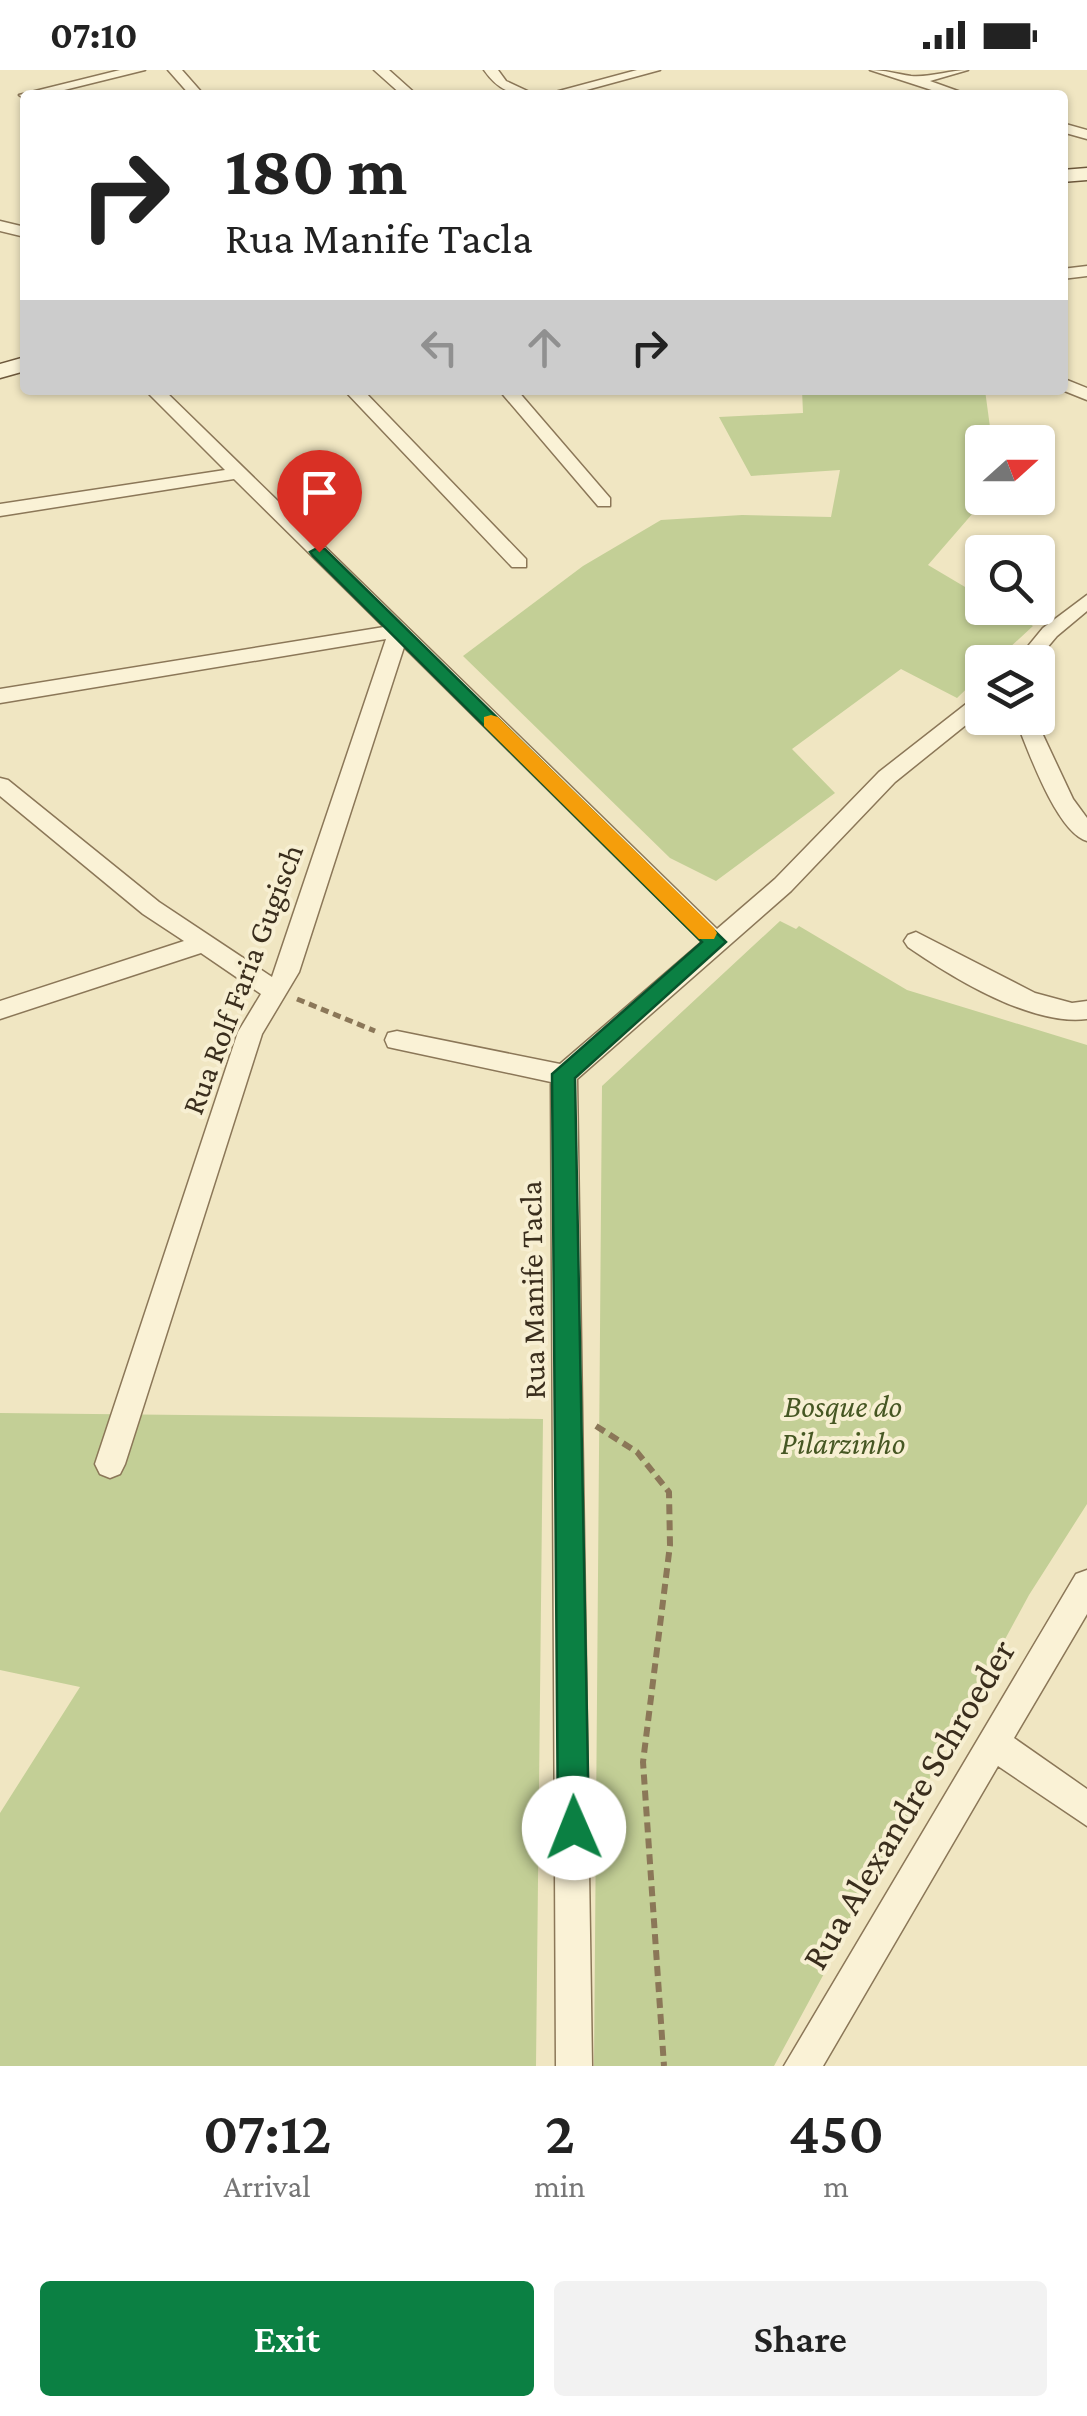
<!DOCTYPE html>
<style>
body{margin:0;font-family:"Crimson Pro",serif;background:#f2f2f2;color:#222;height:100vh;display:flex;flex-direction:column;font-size:38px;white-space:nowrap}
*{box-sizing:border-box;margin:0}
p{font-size:32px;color:#767676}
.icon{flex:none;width:55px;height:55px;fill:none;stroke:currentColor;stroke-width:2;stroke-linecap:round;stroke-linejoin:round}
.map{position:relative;height:1996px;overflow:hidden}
.panel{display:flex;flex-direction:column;background:#fff;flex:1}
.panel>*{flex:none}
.guide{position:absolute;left:20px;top:20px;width:1048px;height:305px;border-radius:10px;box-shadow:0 2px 8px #0004;background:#fff;color:#222;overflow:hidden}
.needle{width:65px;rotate:69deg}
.buttons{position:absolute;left:965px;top:355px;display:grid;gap:20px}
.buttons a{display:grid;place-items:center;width:90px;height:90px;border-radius:10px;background:#fff;box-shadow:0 2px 8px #0004;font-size:50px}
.pin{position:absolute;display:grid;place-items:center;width:85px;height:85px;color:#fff;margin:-102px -42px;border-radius:50% 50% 50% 0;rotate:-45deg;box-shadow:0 0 10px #0007}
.pin .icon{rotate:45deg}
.me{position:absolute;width:110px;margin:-55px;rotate:359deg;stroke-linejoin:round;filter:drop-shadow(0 0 8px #0008)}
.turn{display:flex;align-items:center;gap:35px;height:210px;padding:0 40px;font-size:45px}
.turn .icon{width:130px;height:130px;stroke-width:2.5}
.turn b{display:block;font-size:70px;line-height:85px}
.lanes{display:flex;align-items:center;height:95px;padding:0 40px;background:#0003;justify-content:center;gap:50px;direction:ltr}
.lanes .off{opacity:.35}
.eta{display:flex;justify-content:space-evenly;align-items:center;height:170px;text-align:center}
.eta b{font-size:60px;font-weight:600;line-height:70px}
.action{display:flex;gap:20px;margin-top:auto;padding:20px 40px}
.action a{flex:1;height:115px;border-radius:10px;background:#0b8043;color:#fff;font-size:40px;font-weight:600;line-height:115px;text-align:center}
.action a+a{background:#f2f2f2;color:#222}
.status{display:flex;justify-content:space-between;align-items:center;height:70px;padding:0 50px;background:#fff;direction:ltr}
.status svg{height:28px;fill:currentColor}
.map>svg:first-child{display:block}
.green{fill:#c3cf96}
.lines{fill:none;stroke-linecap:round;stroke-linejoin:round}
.minor-casing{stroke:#8b7758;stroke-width:3}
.secondary-casing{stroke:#6d583c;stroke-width:3}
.path-far1{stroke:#8b7758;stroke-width:5;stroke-dasharray:8 5;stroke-linecap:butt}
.path{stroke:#8b7758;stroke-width:6;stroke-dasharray:10 6;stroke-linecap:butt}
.minor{fill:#faf2d6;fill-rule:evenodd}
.secondary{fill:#faf2d6;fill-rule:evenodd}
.route{fill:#0b8043;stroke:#07532c;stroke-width:2.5}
.slow{fill:#f59e0b}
.labels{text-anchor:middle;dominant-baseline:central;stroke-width:8;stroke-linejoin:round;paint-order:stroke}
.street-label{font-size:32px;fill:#3a2e1d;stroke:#f7efd2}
.park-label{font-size:32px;font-style:italic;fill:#465723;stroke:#f7efd2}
.near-street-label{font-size:38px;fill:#3a2e1d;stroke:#f7efd2}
</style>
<div class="status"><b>07:10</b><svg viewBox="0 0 49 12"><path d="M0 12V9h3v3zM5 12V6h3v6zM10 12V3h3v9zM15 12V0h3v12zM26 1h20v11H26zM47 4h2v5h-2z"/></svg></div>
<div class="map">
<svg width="1087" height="1996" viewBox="0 0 1087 1996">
<rect width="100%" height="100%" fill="#f0e6c2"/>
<path class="green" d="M 802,320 L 985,320 L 992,372 L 982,372 L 982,428 L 986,428 L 928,495 L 982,527 L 982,538 L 1001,538 L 1033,556 L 994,592 L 982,592 L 982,604 L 957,628 L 901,599 L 792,679 L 835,723 L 716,811 L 670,788 L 463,586 L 583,496 L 661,450 L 742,445 L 831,447 L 840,400 L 751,406 L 719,347 L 803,343 Z
M 780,851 L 796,859 L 799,856 L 907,920 L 1087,975 L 1087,1434 L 1029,1525 L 774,1996 L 594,1996 L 602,1016 Z
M 0,1343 L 543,1349 L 536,1996 L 0,1996 L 0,1743 L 80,1617 L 0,1600 Z"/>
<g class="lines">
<defs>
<path id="minor" d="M 120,0 L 145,0 L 44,25 L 25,25 L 25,29 L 19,25 Z
M 168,0 L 182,0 L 204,25 L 190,25 Z
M 374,0 L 389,0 L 417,25 L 402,25 Z
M 484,0 L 498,0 L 506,11 L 536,25 C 511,25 498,20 484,0 Z
M 637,0 L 660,0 L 568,25 L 544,25 Z
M 870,0 C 885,0 897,4 911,6 C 928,8 950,0 968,0 L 930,11 L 969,25 L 947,25 Z
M 1062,53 L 1087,60 L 1087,69 L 1062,62 Z
M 0,151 L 25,157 L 25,167 L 0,161 Z
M 1087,196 L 1087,206 L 1062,209 L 1062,199 Z
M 1062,308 L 1087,318 L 1087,330 L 1062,320 Z
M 145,320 L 164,320 L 717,859 L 775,809 L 879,702 L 975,627 L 982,625 L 982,642 L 895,712 L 791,821 L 577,1009 L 592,1996 L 556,1996 L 551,1012 L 397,979 L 388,977 L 385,970 L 388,963 L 397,961 L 560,994 L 702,872 L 404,577 L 299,902 L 262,964 L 125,1394 L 120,1404 L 110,1408 L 100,1404 L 95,1394 L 238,962 L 261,924 L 201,883 L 0,949 L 0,931 L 184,871 L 143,844 L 0,726 L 0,708 L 8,710 L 159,832 L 272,907 L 386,569 L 0,633 L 0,619 L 384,557 L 234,409 L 0,446 L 0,434 L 225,400 Z
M 344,320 L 363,320 L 526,489 L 526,497 L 512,497 Z
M 499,320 L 517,320 L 610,428 L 610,436 L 598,436 Z
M 1087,525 L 1087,541 L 1057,566 L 1035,592 L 1015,592 L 1043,558 Z
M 1015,648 L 1035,648 L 1073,729 L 1087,748 L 1087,771 C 1056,762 1027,677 1015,648 Z
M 916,862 L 1035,923 L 1072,933 L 1087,931 L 1087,949 C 1031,956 953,908 908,877 L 904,871 L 908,865 Z
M 1087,1500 L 1087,1544 L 1014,1668 L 1087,1719 L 1087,1756 L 998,1696 L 823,1996 L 784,1996 L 1076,1504 Z"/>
<path id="secondary" d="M 1087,98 L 1087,110 L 1062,112 L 1062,100 Z
M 25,287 L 25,301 L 0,308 L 0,294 Z"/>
</defs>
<use href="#minor" class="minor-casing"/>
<use href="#secondary" class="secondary-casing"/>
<path class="path-far1" d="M 297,929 L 375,961"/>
<path class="path" d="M 596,1356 L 637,1382 L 669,1422 L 670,1475 L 643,1692 L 664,1996"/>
<use href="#minor" class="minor"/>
<use href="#secondary" class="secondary"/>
</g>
<path class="route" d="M 319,477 L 325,479 L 726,872 L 575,1008 L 589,1758 L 585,1769 L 574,1774 L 563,1769 L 558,1758 L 552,1004 L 702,872 L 313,486 L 310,482 Z"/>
<path class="slow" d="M 491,645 L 498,647 L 714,858 L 717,863 L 714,869 L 699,869 L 484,656 L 484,647 Z"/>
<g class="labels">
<g class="street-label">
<text transform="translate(242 909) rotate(-69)">Rua Rolf Faria Gugisch</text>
<text transform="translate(532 1220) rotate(-91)">Rua Manife Tacla</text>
</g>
<g class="park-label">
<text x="843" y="1336">Bosque do<tspan x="843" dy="37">Pilarzinho</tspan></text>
</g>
<g class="near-street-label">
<text transform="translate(908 1734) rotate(-59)">Rua Alexandre Schroeder</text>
</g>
</g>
</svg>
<div class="buttons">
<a><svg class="needle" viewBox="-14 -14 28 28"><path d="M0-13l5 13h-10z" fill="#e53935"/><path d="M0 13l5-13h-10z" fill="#767676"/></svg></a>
<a><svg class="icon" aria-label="search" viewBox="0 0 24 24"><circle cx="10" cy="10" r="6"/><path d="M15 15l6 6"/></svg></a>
<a><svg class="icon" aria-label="layers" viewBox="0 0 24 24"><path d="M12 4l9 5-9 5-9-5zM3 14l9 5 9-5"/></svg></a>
</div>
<div class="pin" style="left:319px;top:482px;background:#d93025"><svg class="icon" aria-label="arrive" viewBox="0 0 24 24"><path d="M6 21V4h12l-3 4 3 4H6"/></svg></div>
<svg class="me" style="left:574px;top:1758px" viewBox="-20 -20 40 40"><circle r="19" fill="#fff"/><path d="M0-13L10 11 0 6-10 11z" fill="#0b8043"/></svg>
<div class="guide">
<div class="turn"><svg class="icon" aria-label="right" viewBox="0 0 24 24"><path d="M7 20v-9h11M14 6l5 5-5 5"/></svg><div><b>180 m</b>Rua Manife Tacla</div></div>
<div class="lanes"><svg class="icon off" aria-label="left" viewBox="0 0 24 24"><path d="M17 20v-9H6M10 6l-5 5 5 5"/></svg><svg class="icon off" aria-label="ahead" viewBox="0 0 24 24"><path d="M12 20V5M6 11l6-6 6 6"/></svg><svg class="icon" aria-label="right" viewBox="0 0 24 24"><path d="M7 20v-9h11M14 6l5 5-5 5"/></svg></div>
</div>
</div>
<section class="panel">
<div class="eta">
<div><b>07:12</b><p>Arrival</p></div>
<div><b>2</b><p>min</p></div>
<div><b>450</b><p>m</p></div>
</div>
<div class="action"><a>Exit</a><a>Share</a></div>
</section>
